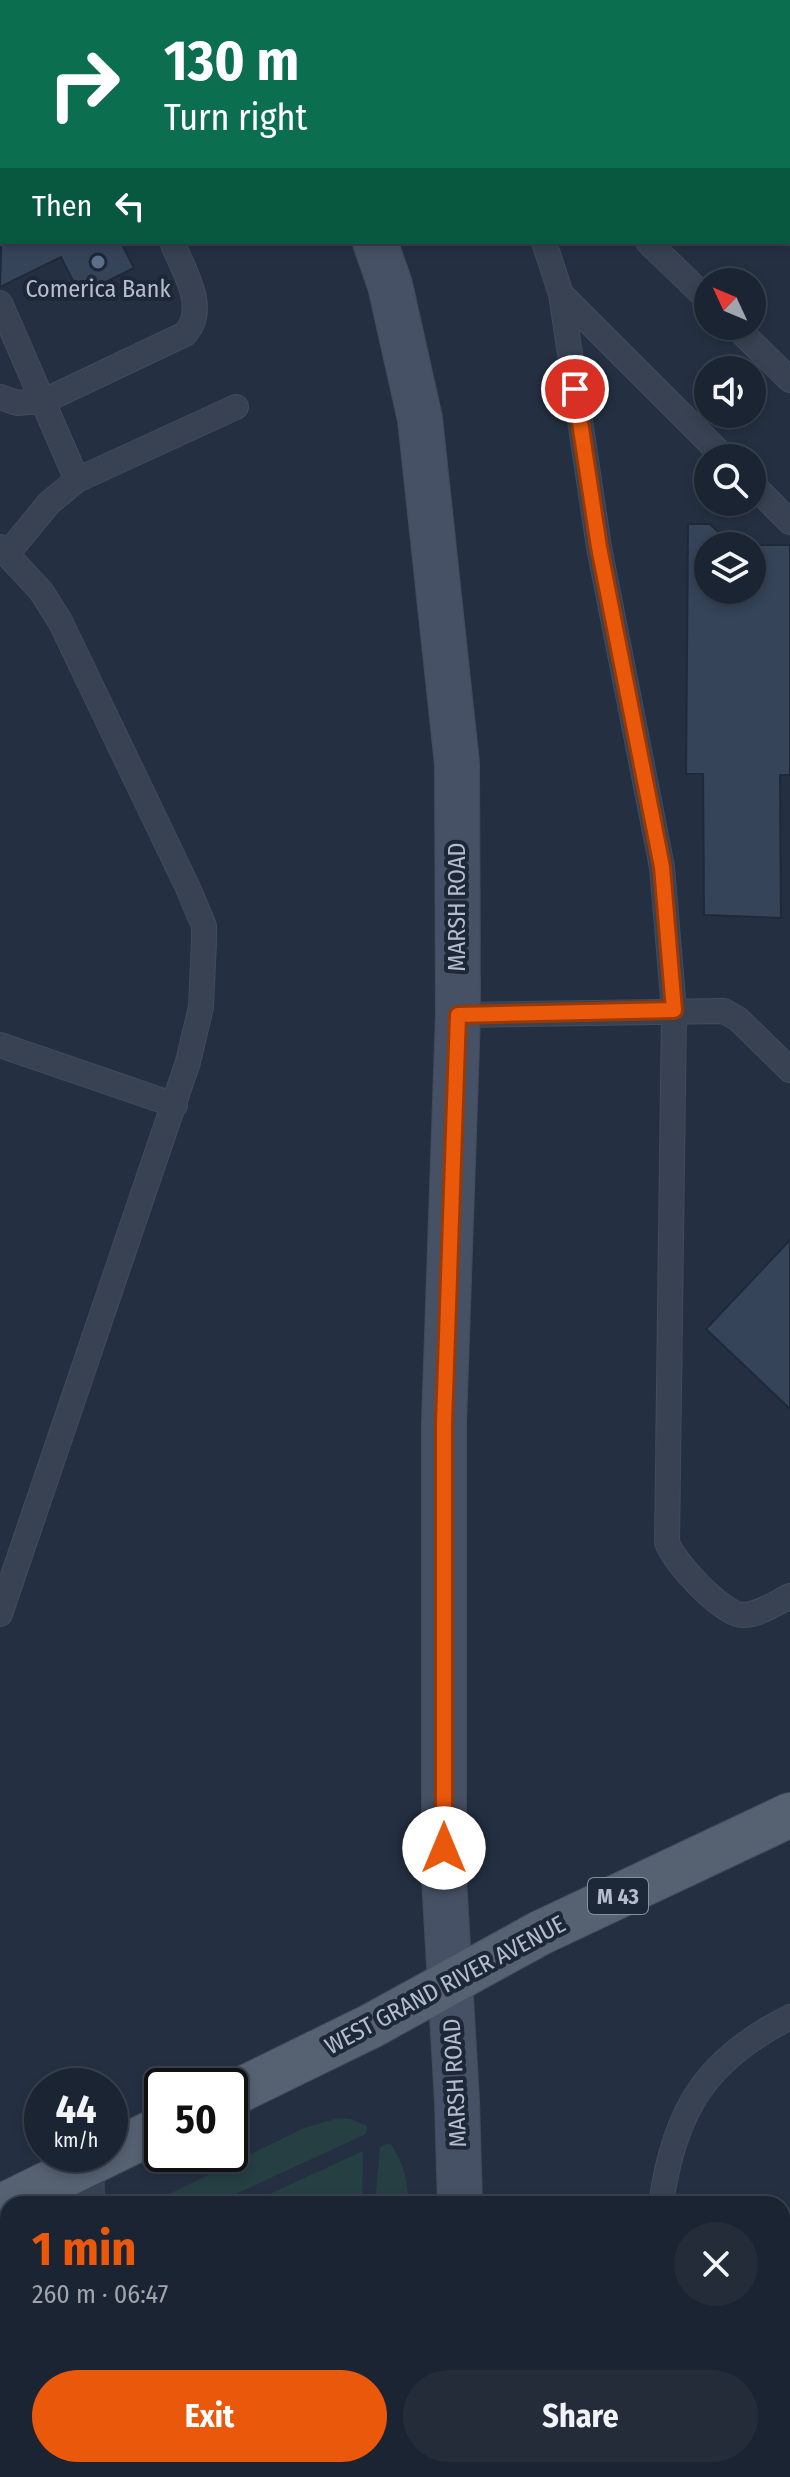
<!DOCTYPE html>
<meta charset="utf-8">
<style>
body{margin:0;font-family:"Fira Sans Condensed",sans-serif;background:#242c3a;color:#f1f3f6;height:100vh;display:flex;flex-direction:column;font-size:30px;white-space:nowrap}
*{box-sizing:border-box;margin:0}
p{font-size:26px;color:#a0a4ac}
.icon{flex:none;width:44px;height:44px;fill:none;stroke:currentColor;stroke-width:2;stroke-linecap:round;stroke-linejoin:round}
.map{position:relative;flex:1;overflow:hidden}
.drawer{position:absolute;left:0px;top:2196px;width:790px;height:282px;display:flex;flex-direction:column;background:#1b2432;border-radius:24px 24px 0 0;box-shadow:0 4px 12px #0003,0 0 0 2px #39414d}
.drawer>*{flex:none}
.guide{position:absolute;left:0px;top:0px;width:790px;height:244px;box-shadow:0 4px 12px #0003,0 0 0 2px #39414d;background:#0b6e4f;color:#fff;overflow:hidden}
.needle{width:52px;rotate:314deg}
.controls{position:absolute;left:694px;top:268px;display:grid;gap:16px}
.controls a{display:grid;place-items:center;width:72px;height:72px;border-radius:50%;background:#1b2432;box-shadow:0 4px 12px #0003,0 0 0 2px #39414d;font-size:40px}
.speed{position:absolute;left:24px;top:2068px;display:flex;gap:16px;font-size:40px;font-weight:700;text-align:center}
.speed>*{display:grid;place-content:center;width:104px;height:104px;border-radius:50%;background:#1b2432;box-shadow:0 4px 12px #0003,0 0 0 2px #39414d;line-height:1}
.speed small{font-size:20px;font-weight:400}
.speed .limit{border:4px solid #111;border-radius:12px;background:#fff;color:#111}
.pin{position:absolute;display:grid;place-items:center;width:68px;height:68px;color:#fff;margin:-34px;border:4px solid #fff;border-radius:50%;box-shadow:0 2px 8px #0007}
.me{position:absolute;width:88px;margin:-44px;rotate:0deg;stroke-linejoin:round;filter:drop-shadow(0 0 6px #0008)}
.turn{display:flex;align-items:center;gap:28px;height:168px;padding:0 32px;font-size:36px}
.turn .icon{width:104px;height:104px;stroke-width:2.5}
.turn b{display:block;font-size:56px;line-height:68px}
.then{display:flex;align-items:center;height:76px;padding:0 32px;background:#0003;gap:16px;font-size:30px}
.round{display:grid;place-items:center;flex:none;width:84px;height:84px;border-radius:42px;background:#242c3a}
.head{display:flex;align-items:center;justify-content:space-between;height:136px;padding:0 32px}
h1{font-size:48px;font-weight:700;line-height:60px;color:#ea580c}
.action{display:flex;gap:16px;margin-top:auto;padding:16px 32px}
.action a{flex:1;height:92px;border-radius:48px;background:#ea580c;color:#fff;font-size:32px;font-weight:700;line-height:92px;text-align:center}
.action a+a{background:#242c3a;color:#f1f3f6}
.map>svg:first-child{display:block}
.green{fill:#263f43}
.building{fill:#354459;stroke:#1f2939;stroke-width:2;fill-rule:evenodd}
.lines{fill:none;stroke-linecap:round;stroke-linejoin:round}
.lane-casing{stroke:#424b5b;stroke-width:26}
.secondary-casing{stroke:#424b5b;stroke-width:46}
.primary-casing{stroke:#424b5b;stroke-width:46}
.lane{stroke:#384252;stroke-width:24}
.secondary{stroke:#465165;stroke-width:44}
.primary{stroke:#566172;stroke-width:44}
.route-casing{stroke:#983908;stroke-width:20}
.route{stroke:#ea580c;stroke-width:14}
.service-dot{fill:#5c6f8a;stroke:#1d2737;stroke-width:3}
.labels{text-anchor:middle;dominant-baseline:central;stroke-width:8;stroke-linejoin:round;paint-order:stroke}
.shield{fill:#1d2737;stroke:#87909f;stroke-width:2}
.shield-label{font-size:22px;font-weight:bold;fill:#b5bdcc}
.poi-label{font-size:24px;fill:#b5bdcc;stroke:#1d2737}
.street-label{font-size:24px;fill:#b5bdcc;stroke:#1d2737}
</style>
<div class="map">
<svg width="790" height="2477" viewBox="0 0 790 2477">
<rect width="100%" height="100%" fill="#243042"/>
<path class="green" d="M 339,2118 L 351,2119 L 367,2126 L 366,2134 L 214,2204 L 149,2204 L 304,2128 Z
M 390,2143 C 404,2164 408,2179 408,2204 L 375,2204 L 380,2147 Z
M 363,2151 L 362,2204 L 248,2204 Z"/>
<path class="building" d="M 2,219 L 2,242 L 121,242 L 134,268 L 80,295 L 61,257 L 0,287 Z
M 688,524 L 710,524 L 732,545 L 790,545 L 790,775 L 780,775 L 781,918 L 704,915 L 703,774 L 686,774 ZM 708,546 L 752,546 L 752,590 L 708,590 Z
M 790,1240 L 790,1409 L 706,1329 Z
M 8,2407 L 8,2470 L 53,2470 L 57,2477 L 0,2477 L 0,2411 Z"/>
<g class="lines">
<defs>
<path id="lane" d="M 587,0 L 590,2
M 510,2 L 511,0
M 788,80 L 790,82
M 0,92 L 2,91
M 788,215 L 790,217
M 544,242 L 561,294 L 599,547 L 662,867 L 674,1010 L 667,1542 C 673,1562 723,1615 743,1615 C 759,1615 776,1603 790,1596
M 648,242 L 708,300
M 561,294 L 725,458
M 0,303 L 77,480
M 735,326 L 790,380
M 0,397 L 17,403 L 44,401 L 185,334 C 209,308 183,270 172,242
M 752,484 L 790,522
M 0,547 L 41,591 L 60,621 L 188,888 L 204,926 L 204,941 L 201,1007 L 188,1062 L 0,1614
M 8,553 L 49,503 L 77,480 L 236,407
M 458,1015 L 724,1011 L 738,1019 L 790,1070
M 0,1045 L 175,1105
M 91,2162 L 92,2204
M 661,2204 C 674,2111 705,2060 790,2017
M 782,2370 L 790,2362
M 0,2390 L 8,2386
M 172,2470 L 176,2477
M 665,2470 L 665,2477
M 735,2470 L 742,2477
M 54,2472 L 58,2470"/>
<path id="secondary" d="M 293,0 L 293,2
M 375,242 L 390,285 L 420,419 L 457,764 L 458,1015 L 444,1423 L 444,1879 L 457,2101 L 460,2204
M 465,2470 L 465,2477"/>
<path id="primary" d="M 230,2095 L 371,2026 L 540,1933 L 790,1815
M 110,2153 L 162,2128
M 0,2207 L 108,2154"/>
</defs>
<use href="#lane" class="lane-casing"/>
<use href="#secondary" class="secondary-casing"/>
<use href="#primary" class="primary-casing"/>
<use href="#lane" class="lane"/>
<use href="#secondary" class="secondary"/>
<use href="#primary" class="primary"/>
</g>
<g class="lines">
<defs>
<path id="route" d="M 444,1848 L 444,1423 L 458,1015 L 674,1010 L 662,867 L 599,547 L 575,389"/>
</defs>
<use href="#route" class="route-casing"/>
<use href="#route" class="route"/>
</g>
<circle class="service-dot" cx="98" cy="262" r="8"/>
<g class="labels">
<rect class="shield" x="588" y="1878" width="60" height="36" rx="6"/>
<g class="shield-label">
<text x="618" y="1896">M 43</text>
</g>
<g class="poi-label">
<text x="98" y="289">Comerica Bank</text>
</g>
<g class="street-label">
<text transform="translate(457 907) rotate(-90)">MARSH ROAD</text>
<text transform="translate(445 1985) rotate(-28)">WEST GRAND RIVER AVENUE</text>
<text transform="translate(455 2083) rotate(-93)">MARSH ROAD</text>
</g>
</g>
</svg>
<div class="controls">
<a><svg class="needle" viewBox="-14 -14 28 28"><path d="M0-13l5 13h-10z" fill="#e53935"/><path d="M0 13l5-13h-10z" fill="#a0a4ac"/></svg></a>
<a><svg class="icon" aria-label="sound" viewBox="0 0 24 24"><path d="M4 9h4l5-4v14l-5-4H4zM17 9q2 3 0 6"/></svg></a>
<a><svg class="icon" aria-label="search" viewBox="0 0 24 24"><circle cx="10" cy="10" r="6"/><path d="M15 15l6 6"/></svg></a>
<a><svg class="icon" aria-label="layers" viewBox="0 0 24 24"><path d="M12 4l9 5-9 5-9-5zM3 14l9 5 9-5"/></svg></a>
</div>
<div class="speed"><div>44<small>km/h</small></div><div class="limit">50</div></div>
<div class="pin" style="left:575px;top:389px;background:#d93025"><svg class="icon" aria-label="arrive" viewBox="0 0 24 24"><path d="M6 21V4h12l-3 4 3 4H6"/></svg></div>
<svg class="me" style="left:444px;top:1848px" viewBox="-20 -20 40 40"><circle r="19" fill="#fff"/><path d="M0-13L10 11 0 6-10 11z" fill="#ea580c"/></svg>
<div class="guide">
<div class="turn"><svg class="icon" aria-label="right" viewBox="0 0 24 24"><path d="M7 20v-9h11M14 6l5 5-5 5"/></svg><div><b>130 m</b>Turn right</div></div>
<div class="then">Then<svg class="icon" aria-label="left" viewBox="0 0 24 24"><path d="M17 20v-9H6M10 6l-5 5 5 5"/></svg></div>
</div>
<section class="drawer">
<div class="head"><div><h1>1 min</h1><p>260 m · 06:47</p></div><a class="round"><svg class="icon" aria-label="close" viewBox="0 0 24 24"><path d="M6 6l12 12M18 6L6 18"/></svg></a></div>
<div class="action"><a>Exit</a><a>Share</a></div>
</section>
</div>
